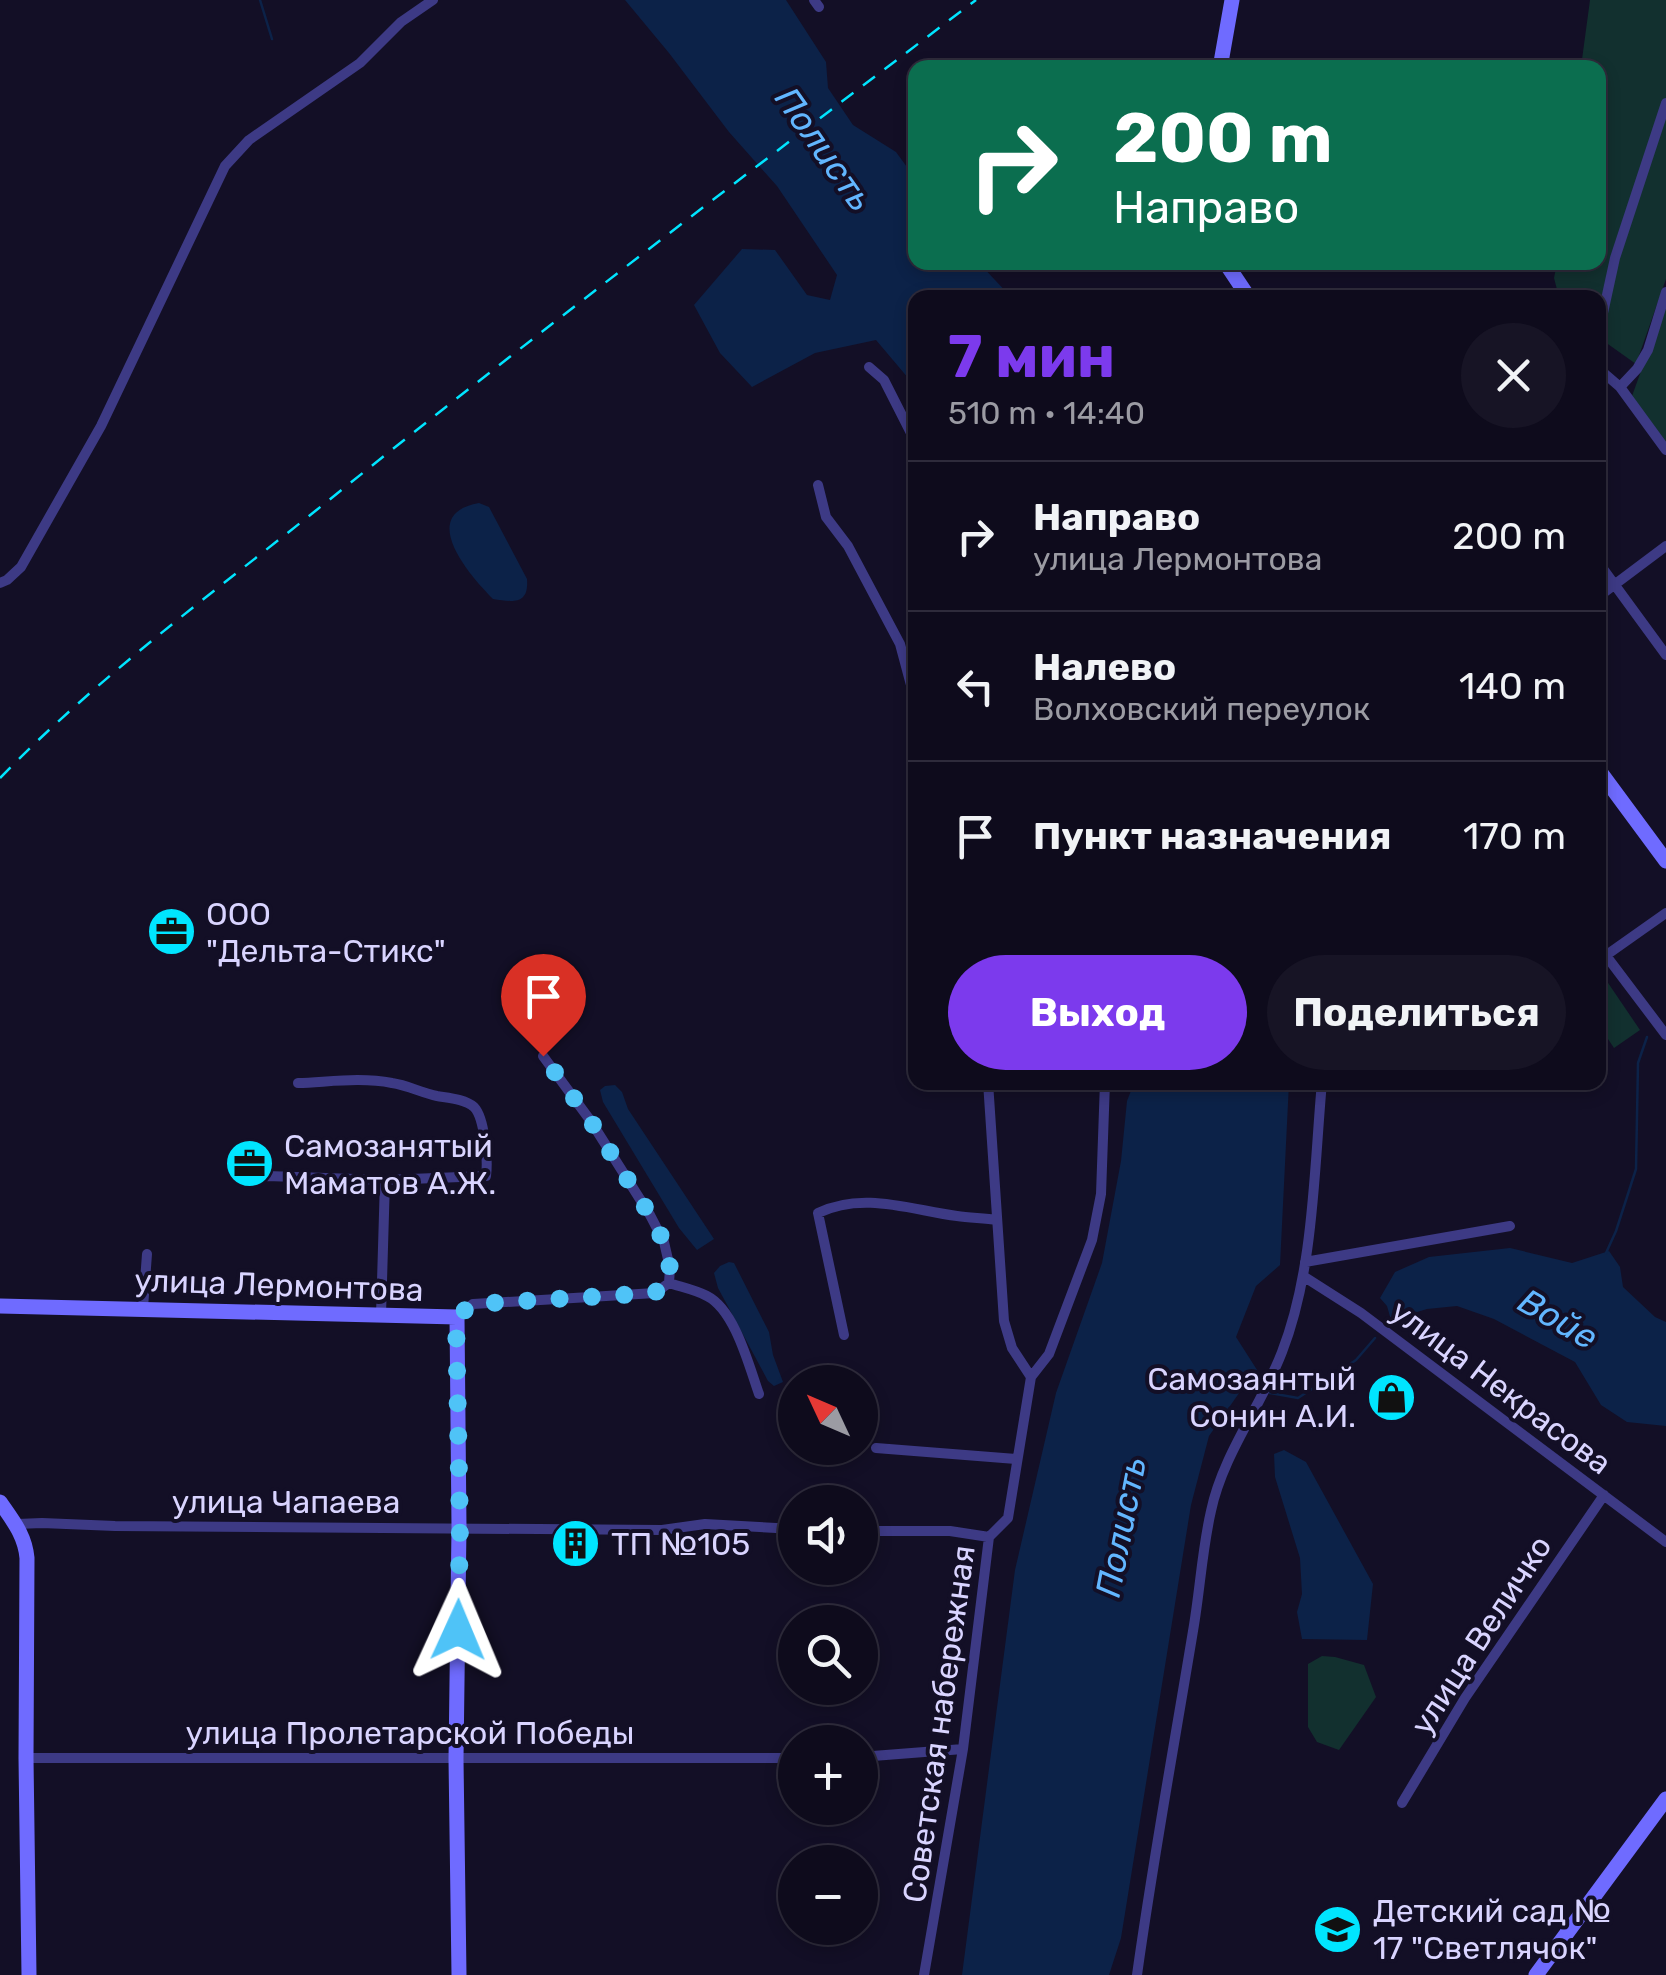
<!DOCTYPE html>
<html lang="ru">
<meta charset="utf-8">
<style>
body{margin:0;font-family:Rubik,sans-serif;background:#171425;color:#f1f3f6;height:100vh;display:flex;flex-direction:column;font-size:38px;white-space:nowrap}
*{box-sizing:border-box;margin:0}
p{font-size:32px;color:#9b9ba3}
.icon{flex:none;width:55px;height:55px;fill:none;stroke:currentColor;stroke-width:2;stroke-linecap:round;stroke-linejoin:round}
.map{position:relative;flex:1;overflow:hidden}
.side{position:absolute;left:908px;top:290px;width:698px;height:800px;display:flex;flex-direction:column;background:#0e0b1c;border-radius:20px;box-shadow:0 5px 15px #0003,0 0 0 2px #2e2b3b}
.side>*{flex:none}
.banner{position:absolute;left:908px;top:60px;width:698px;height:210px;border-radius:20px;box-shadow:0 5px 15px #0003,0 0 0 2px #2e2b3b;background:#0b6e4f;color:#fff;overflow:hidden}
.needle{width:65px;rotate:314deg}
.tools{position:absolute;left:778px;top:1365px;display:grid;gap:20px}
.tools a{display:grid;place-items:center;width:100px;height:100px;border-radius:50%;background:#0e0b1c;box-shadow:0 5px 15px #0003,0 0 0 2px #2e2b3b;font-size:50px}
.pin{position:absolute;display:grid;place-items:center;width:85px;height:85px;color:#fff;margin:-102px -42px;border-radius:50% 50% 50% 0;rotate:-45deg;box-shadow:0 0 10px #0007}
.pin .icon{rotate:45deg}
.me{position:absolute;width:110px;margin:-55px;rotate:1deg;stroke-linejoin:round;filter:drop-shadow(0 0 8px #0008)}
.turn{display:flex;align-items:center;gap:35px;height:210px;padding:0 40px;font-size:45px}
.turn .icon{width:130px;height:130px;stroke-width:2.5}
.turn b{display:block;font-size:70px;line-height:85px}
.round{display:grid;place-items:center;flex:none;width:105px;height:105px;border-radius:52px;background:#171425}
.headline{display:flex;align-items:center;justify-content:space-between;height:170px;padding:0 40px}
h1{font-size:60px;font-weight:700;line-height:75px;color:#7c3aed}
.button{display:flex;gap:20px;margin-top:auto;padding:20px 40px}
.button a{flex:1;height:115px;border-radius:60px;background:#7c3aed;color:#fff;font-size:40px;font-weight:700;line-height:115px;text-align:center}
.button a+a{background:#171425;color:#f1f3f6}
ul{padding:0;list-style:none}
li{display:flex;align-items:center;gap:30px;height:150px;padding:0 40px;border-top:2px solid #2e2b3b}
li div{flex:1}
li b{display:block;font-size:38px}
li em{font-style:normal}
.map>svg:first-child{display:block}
.green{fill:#12302f}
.water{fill:#0c2248}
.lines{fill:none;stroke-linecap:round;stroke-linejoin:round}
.stream{stroke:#0c2248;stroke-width:2.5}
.street{stroke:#3d3a85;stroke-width:10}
.secondary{stroke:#6f6bff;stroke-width:15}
.rail{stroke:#00e5ff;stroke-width:2.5;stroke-dasharray:15 12;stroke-linecap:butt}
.route{stroke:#4fc3f7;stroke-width:18;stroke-dasharray:0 32.4}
.labels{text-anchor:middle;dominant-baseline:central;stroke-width:8;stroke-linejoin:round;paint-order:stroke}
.poi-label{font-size:32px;fill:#d9d4ff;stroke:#130f26;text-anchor:start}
.street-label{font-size:32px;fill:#d9d4ff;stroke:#130f26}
.water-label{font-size:35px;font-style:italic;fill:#62b6ff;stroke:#130f26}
</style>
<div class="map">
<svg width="1666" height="1975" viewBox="0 0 1666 1975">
<rect width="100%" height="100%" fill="#130f26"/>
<path class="green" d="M 1590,0 L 1666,0 L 1666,279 L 1636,364 L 1598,337 L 1598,298 L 1559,297 L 1554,278 L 1557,263 L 1598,262 L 1598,68 L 1581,67 Z
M 1666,302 L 1666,442 L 1632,396 Z
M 1602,974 L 1640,1030 L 1614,1048 L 1598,1024 L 1598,977 Z
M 1322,1656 L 1335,1657 L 1364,1665 L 1376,1697 L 1339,1750 L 1317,1742 L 1308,1727 L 1308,1664 Z"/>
<path class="water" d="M 625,0 L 786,0 L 826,62 L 828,88 L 853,125 L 896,152 L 915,178 L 915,262 L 979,263 L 1011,297 L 915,298 L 915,392 L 909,379 L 876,340 L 815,353 L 752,387 L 720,353 L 694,305 L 742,249 L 775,250 L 807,295 L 830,300 L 837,275 L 777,186 L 729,132 L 669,53 Z
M 479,503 L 489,507 L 527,579 C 529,605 513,602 493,599 C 470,576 416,514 479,503 Z
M 1134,1083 L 1289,1083 L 1280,1265 L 1256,1286 L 1236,1337 L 1259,1373 L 1244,1386 L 1209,1436 L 1191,1505 L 1121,1938 L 1109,1975 L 962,1975 L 1015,1570 L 1056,1393 L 1102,1263 L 1121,1161 L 1127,1101 Z
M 615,1085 L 622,1092 L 628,1109 L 714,1239 L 697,1250 L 679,1228 L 603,1102 L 600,1090 L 605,1086 Z
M 1510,1248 L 1572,1263 L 1609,1251 L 1620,1267 L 1623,1287 L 1655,1317 L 1666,1322 L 1666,1426 L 1627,1422 L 1601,1405 L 1575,1362 L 1494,1319 L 1457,1306 L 1427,1309 L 1391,1320 L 1387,1306 L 1380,1298 L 1395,1272 L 1429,1257 Z
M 729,1262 L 734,1263 L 769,1332 L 773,1355 L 783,1382 L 774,1386 L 768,1381 L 718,1288 L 714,1273 L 720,1266 Z
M 1284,1450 L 1306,1462 L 1373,1584 L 1367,1640 L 1302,1639 L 1297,1612 L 1302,1594 L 1300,1558 L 1275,1477 L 1274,1454 Z"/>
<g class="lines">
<path class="stream" d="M 260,0 L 272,39
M 1606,1253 L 1616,1231 L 1636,1169 L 1638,1063 L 1647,1037
M 1270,1393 L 1298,1398 L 1356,1360 L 1375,1338"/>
<path class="street" d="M 814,0 L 819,7
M 1598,336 L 1615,258 L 1666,103
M 869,367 L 884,380 L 915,441
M 1598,368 L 1620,387 L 1666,450
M 1620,387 L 1637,369 L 1648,350 L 1666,292
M 818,485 L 826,517 L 848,546 L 900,644 L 915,700
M 1598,562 L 1666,655
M 0,583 L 7,580 L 21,567 L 101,426 L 225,166 L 249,140 L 360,63 L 401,22 L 433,0
M 1598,597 L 1666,546
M 1598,945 L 1666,1035
M 1598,961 L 1666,913
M 543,1056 L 590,1120 L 650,1215 L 664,1242 L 670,1268 L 669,1283
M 988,1082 L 1004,1321 L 1012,1348 L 1031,1377
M 245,1179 L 267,1176 L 385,1180 L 486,1176 C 488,1162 485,1118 474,1107 C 465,1099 449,1098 437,1096 C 422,1093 407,1085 392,1083 C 361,1077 329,1082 298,1083
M 1305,1262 L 1510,1226
M 1303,1276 L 1361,1313 L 1666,1542
M 669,1283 C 681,1287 696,1290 707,1296 C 735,1310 749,1366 759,1394
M 143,1308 L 147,1254
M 381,1315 L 385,1180
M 457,1317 L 473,1304 L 655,1293 L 669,1283
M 844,1335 L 818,1213 C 863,1191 911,1210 957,1216 C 970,1218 984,1218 997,1220
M 876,1448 L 1016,1459
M 17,1524 L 42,1523 L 115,1526 L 662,1530 L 705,1524 L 795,1529
M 860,1531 L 950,1531 L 989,1537
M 860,1757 L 963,1749
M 26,1758 L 795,1758
M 1402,1803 L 1465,1698 L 1604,1495
M 924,1975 L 963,1749 L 989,1537 L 1008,1518 L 1031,1377 L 1049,1354 L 1092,1240 L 1101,1194 L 1105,1082
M 1137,1975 C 1153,1860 1174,1746 1193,1631 C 1200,1591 1202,1550 1211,1511 C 1223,1454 1262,1405 1282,1352 C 1314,1270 1314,1169 1322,1082"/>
<path class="secondary" d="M 1220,68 L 1232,0
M 1225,262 L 1249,298
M 1598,769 L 1666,861
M 0,1306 L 457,1317 L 459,1527 L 456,1759 L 459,1975
M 0,1502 C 13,1521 25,1535 27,1558 L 26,1758 L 29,1975
M 1536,1975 L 1666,1799"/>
<path class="rail" d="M 0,778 C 100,675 218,589 329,500 C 542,329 759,164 976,0"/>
</g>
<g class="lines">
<path class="route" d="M 458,1630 L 460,1528 L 456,1317 L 473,1304 L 654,1293 L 669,1283 L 670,1268 L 664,1242 L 650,1215 L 590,1120 L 543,1056"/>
</g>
<defs>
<symbol id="office-disc" viewBox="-11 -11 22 22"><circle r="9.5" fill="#00e5ff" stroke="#130f26"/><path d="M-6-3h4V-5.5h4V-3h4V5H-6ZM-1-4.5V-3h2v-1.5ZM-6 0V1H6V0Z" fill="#111"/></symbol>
<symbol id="shop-disc" viewBox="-11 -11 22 22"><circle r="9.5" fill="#00e5ff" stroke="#130f26"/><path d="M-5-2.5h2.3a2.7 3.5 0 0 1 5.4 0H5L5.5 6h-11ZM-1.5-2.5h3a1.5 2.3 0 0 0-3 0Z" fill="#111"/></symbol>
<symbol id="building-disc" viewBox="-11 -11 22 22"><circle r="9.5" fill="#00e5ff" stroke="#130f26"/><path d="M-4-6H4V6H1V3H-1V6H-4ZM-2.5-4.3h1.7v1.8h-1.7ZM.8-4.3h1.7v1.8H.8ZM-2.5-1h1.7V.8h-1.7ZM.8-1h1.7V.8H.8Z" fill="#111"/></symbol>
<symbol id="school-disc" viewBox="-11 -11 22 22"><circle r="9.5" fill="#00e5ff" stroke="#130f26"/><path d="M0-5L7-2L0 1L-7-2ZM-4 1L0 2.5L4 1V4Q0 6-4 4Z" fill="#111"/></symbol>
</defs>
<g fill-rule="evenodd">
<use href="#office-disc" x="144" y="904" width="55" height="55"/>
<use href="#office-disc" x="222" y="1136" width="55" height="55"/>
<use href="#shop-disc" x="1364" y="1370" width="55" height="55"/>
<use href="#building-disc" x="548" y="1516" width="55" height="55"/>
<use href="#school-disc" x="1310" y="1902" width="55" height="55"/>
</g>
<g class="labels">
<g class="poi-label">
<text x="206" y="914">ООО<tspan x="206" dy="37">"Дельта-Стикс"</tspan></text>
<text x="284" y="1146">Самозанятый<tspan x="284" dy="37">Маматов А.Ж.</tspan></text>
<text x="1356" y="1379" text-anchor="end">Самозаянтый<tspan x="1356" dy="37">Сонин А.И.</tspan></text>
<text x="611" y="1544">ТП №105</text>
<text x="1373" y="1911">Детский сад №<tspan x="1373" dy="37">17 "Светлячок"</tspan></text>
</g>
<g class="street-label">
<text transform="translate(279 1285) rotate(2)">улица Лермонтова</text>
<text transform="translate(1501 1387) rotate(37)">улица Некрасова</text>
<text x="286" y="1502">улица Чапаева</text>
<text transform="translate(1481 1635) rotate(-57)">улица Величко</text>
<text transform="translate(939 1724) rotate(-82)">Советская набережная</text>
<text x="410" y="1733">улица Пролетарской Победы</text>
</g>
<g class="water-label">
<text transform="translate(824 149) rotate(55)">Полисть</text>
<text transform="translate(1558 1319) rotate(30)">Войе</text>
<text transform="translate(1121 1527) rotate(-79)">Полисть</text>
</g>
</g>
</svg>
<div class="tools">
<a><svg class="needle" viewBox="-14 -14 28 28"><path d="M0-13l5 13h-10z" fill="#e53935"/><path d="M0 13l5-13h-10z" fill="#9b9ba3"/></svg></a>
<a><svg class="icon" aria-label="sound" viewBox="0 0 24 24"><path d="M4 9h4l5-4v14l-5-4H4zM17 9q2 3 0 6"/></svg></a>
<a><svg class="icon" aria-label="search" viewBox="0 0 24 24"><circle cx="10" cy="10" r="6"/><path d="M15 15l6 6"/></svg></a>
<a>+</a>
<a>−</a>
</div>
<div class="pin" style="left:543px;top:1056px;background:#d93025"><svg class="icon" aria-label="arrive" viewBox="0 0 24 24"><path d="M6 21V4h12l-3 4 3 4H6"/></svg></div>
<svg class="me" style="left:458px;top:1630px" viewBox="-20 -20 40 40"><path d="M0-17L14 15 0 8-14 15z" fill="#4fc3f7" stroke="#fff" stroke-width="4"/></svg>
<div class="banner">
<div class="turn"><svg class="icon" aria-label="right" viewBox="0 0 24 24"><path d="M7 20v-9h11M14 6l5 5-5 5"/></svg><div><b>200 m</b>Направо</div></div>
</div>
<section class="side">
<div class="headline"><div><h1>7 мин</h1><p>510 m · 14:40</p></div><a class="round"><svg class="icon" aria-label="close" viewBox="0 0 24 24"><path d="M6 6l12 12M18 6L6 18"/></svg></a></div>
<ul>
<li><svg class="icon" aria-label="right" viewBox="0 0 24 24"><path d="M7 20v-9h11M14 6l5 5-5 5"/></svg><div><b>Направо</b><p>улица Лермонтова</p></div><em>200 m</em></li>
<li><svg class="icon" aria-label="left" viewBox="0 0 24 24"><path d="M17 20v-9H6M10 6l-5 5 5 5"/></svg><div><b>Налево</b><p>Волховский переулок</p></div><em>140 m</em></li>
<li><svg class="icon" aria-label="arrive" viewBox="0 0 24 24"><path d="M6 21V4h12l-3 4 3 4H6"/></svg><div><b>Пункт назначения</b></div><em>170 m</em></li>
</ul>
<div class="button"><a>Выход</a><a>Поделиться</a></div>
</section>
</div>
